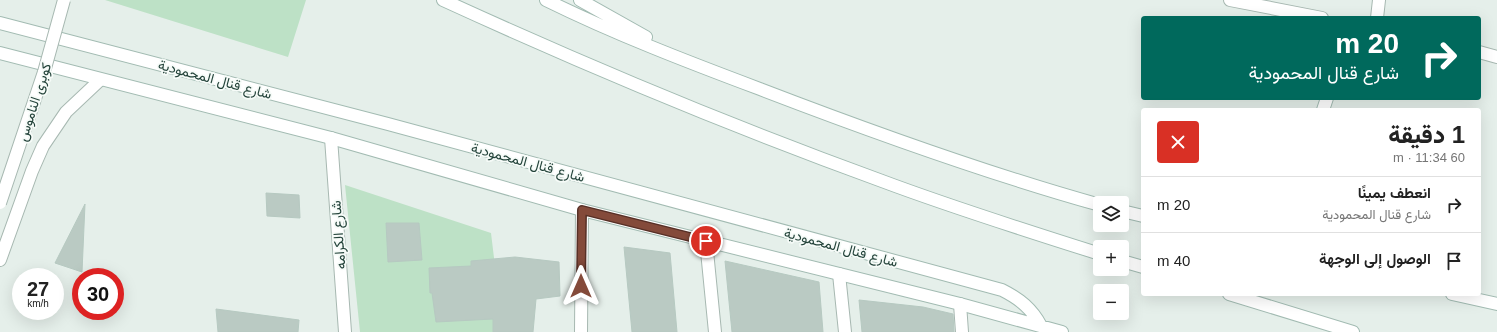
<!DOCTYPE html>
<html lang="ar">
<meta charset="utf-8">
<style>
body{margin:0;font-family:Helvetica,Vazirmatn,sans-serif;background:#f6f6f6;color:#222;direction:rtl;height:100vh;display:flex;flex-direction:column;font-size:15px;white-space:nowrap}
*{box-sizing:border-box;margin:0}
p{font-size:13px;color:#767676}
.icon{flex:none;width:22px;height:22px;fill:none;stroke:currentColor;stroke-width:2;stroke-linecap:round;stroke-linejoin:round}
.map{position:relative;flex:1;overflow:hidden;direction:ltr}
.panel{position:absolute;left:1141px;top:108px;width:340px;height:188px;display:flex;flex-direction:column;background:#fff;border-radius:4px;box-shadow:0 4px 16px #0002;direction:rtl}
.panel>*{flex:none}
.guide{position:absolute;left:1141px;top:16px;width:340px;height:84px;border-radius:4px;box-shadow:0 4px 16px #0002;direction:rtl;background:#00695c;color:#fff;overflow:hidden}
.tools{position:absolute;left:1093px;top:196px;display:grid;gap:8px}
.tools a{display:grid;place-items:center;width:36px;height:36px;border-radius:4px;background:#fff;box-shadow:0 4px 16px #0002;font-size:20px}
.speed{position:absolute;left:12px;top:268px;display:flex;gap:8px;font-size:20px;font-weight:700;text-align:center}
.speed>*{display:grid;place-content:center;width:52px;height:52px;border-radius:50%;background:#fff;box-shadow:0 4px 16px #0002;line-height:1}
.speed small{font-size:10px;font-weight:400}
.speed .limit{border:6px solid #d22;background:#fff;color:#111}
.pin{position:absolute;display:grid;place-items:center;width:34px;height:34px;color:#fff;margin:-17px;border:2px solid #fff;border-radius:50%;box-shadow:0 1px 4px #0007}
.me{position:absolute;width:44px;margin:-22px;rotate:0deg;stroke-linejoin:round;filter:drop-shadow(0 0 3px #0008)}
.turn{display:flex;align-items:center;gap:14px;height:84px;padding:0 16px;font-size:18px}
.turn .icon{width:52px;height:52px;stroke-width:2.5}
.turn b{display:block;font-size:28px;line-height:34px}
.round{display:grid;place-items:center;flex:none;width:42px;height:42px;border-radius:4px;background:#f6f6f6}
.headline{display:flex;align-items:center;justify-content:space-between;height:68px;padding:0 16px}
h1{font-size:24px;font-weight:800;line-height:30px}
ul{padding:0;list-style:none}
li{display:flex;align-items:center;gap:12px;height:56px;padding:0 16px;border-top:1px solid #e0e0e0}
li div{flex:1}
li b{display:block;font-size:15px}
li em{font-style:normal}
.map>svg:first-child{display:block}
.green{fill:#bde1c6}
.building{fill:#bacac3;stroke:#b6c9c1}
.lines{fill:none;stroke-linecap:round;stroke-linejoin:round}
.minor-casing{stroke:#a7b8b1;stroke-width:14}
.tertiary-casing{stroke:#a7b8b1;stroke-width:14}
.secondary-casing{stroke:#a2bbb2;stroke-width:14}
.minor{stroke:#fff;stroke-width:12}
.tertiary{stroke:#fff;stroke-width:12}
.secondary{stroke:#fff;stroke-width:12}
.tertiary-bridge-casing{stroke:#a7b8b1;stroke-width:14;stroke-linecap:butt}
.tertiary-bridge{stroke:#fff;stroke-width:12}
.route-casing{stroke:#563026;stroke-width:10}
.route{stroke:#844a3a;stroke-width:7}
.labels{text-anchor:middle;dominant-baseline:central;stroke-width:3.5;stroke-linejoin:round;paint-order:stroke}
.street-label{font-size:14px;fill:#224239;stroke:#f6fbf8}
</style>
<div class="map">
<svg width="1497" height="332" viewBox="0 0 1497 332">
<rect width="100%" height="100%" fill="#e5efea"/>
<path class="green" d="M 105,0 L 306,0 L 288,57 Z
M 345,185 L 491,233 L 503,332 L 360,332 Z"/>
<path class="building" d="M 266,193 L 299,195 L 300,218 L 267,216 Z
M 85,204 L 82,272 L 55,263 Z
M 386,223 L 419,223 L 422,260 L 388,262 Z
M 624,247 L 670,253 L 677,332 L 632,332 Z
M 515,257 L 559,262 L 560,296 L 536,299 L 533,332 L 493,332 L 493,319 L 436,322 L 432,293 L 430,293 L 429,268 L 471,266 L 471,261 Z
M 725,261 L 819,282 L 823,332 L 732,332 Z
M 859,300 L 923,307 L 953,314 L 954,332 L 862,332 Z
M 216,309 L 299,320 L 298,332 L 218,332 Z"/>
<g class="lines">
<defs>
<path id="minor" d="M 1377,18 L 1379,0
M 331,138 L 345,332
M 706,241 L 715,332
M 839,274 L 845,332
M 960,304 L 962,332
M 581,332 L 582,210"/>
<path id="tertiary" d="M 1230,0 L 1322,18
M 1479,52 L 1497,57
M 0,260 L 32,171 L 43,146 L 66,112 L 100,80"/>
<path id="secondary" d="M 443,0 C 587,66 733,127 882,181 C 954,208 1027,231 1100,254
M 546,0 C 615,34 688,62 760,89 C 872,132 985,173 1100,205
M 580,0 L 646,37
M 0,23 L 388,124 L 1002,290 C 1020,299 1032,309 1041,326
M 0,53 L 331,138 L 582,210 L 960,304 L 1062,332
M 1323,110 L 1327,98
M 1122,211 L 1143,216
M 1122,261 L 1143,267
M 1229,294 L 1353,332
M 1452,294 L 1497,304"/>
</defs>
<use href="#minor" class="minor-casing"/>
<use href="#tertiary" class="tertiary-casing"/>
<use href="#secondary" class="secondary-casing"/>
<use href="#minor" class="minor"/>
<use href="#tertiary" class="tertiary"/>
<use href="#secondary" class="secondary"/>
<defs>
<path id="tertiary-bridge" d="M 0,203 L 44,72 L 64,0"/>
</defs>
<use href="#tertiary-bridge" class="tertiary-bridge-casing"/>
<use href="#tertiary-bridge" class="tertiary-bridge"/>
</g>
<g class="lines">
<defs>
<path id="route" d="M 581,286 L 582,210 L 706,241"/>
</defs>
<use href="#route" class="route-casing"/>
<use href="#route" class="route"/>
</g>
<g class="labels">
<g class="street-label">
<text transform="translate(215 79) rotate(15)">شارع قنال المحمودية</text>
<text transform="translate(34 102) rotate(-72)">كوبرى الناموس</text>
<text transform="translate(528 162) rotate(15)">شارع قنال المحمودية</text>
<text transform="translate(338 235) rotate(-94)">شارع الكرامه</text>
<text transform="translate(841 247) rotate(15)">شارع قنال المحمودية</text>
</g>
</g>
</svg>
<div class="tools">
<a><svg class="icon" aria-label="layers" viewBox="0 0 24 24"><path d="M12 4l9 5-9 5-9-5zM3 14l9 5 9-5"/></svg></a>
<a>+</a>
<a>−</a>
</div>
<div class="speed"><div>27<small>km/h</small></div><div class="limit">30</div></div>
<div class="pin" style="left:706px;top:241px;background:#d93025"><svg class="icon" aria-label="arrive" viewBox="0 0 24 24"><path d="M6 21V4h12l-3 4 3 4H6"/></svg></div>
<svg class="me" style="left:581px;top:286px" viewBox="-20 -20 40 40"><path d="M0-17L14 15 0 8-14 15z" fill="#844a3a" stroke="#fff" stroke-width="4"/></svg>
<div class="guide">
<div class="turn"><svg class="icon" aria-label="right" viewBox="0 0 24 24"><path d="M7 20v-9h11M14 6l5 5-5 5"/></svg><div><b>20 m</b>شارع قنال المحمودية</div></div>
</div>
<section class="panel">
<div class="headline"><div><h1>1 دقيقة</h1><p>60 m · 11:34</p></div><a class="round" style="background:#d93025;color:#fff"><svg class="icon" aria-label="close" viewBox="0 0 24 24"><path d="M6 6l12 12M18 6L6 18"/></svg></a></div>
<ul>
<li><svg class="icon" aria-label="right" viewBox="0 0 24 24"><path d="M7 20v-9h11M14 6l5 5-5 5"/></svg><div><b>انعطف يمينًا</b><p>شارع قنال المحمودية</p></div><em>20 m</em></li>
<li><svg class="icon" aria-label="arrive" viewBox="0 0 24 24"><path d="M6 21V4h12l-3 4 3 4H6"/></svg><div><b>الوصول إلى الوجهة</b></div><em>40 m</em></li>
</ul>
</section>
</div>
